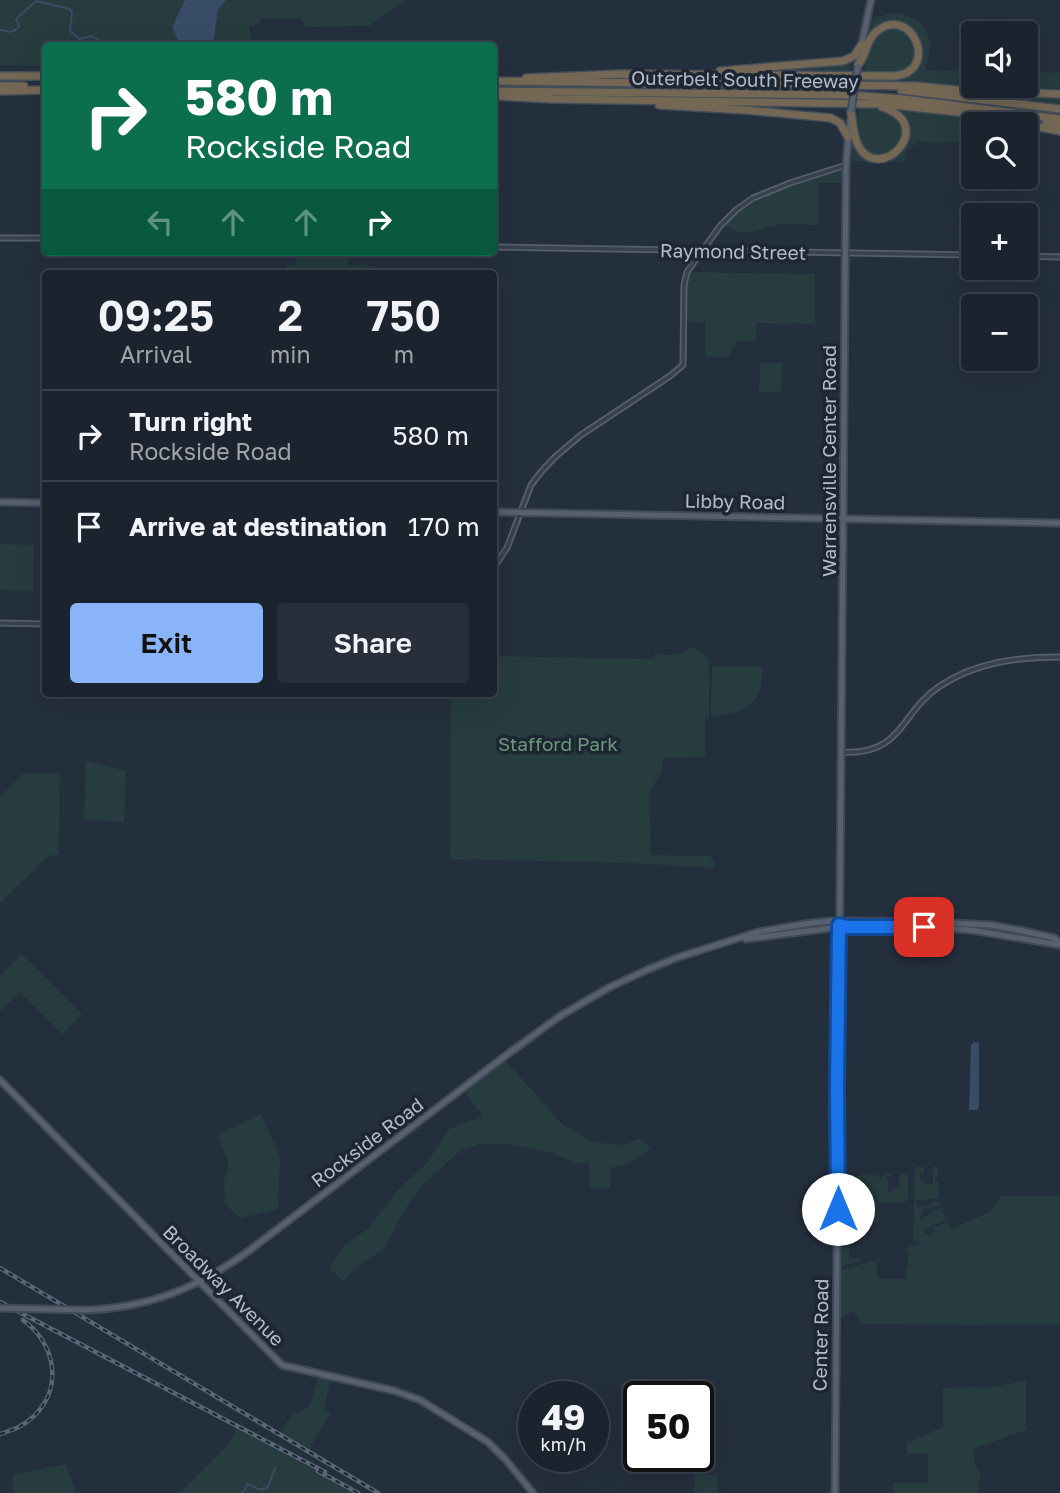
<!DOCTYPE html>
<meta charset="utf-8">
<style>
body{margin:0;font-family:"Golos Text",sans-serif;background:#282f3a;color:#f1f3f6;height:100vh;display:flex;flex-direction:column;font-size:26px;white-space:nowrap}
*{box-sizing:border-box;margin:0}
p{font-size:23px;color:#a0a4aa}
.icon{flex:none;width:38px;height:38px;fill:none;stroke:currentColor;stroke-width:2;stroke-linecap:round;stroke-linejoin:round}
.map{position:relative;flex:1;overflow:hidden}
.drawer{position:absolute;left:42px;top:270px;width:455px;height:427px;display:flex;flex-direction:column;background:#1b232e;border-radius:7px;box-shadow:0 7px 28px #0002,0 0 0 2px #39404a}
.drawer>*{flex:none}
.guide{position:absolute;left:42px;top:42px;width:455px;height:214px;border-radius:7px;box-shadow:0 7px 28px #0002,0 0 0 2px #39404a;background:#0b6e4f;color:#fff;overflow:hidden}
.tools{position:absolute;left:961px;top:21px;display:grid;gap:14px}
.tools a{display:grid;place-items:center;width:77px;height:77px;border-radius:7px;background:#1b232e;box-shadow:0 7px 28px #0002,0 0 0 2px #39404a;font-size:35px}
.speed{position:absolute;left:518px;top:1381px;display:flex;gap:14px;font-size:35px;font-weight:700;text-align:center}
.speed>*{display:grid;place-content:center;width:91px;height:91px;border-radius:50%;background:#1b232e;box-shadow:0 7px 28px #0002,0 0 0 2px #39404a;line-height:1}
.speed small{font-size:18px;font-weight:400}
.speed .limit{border:4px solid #111;border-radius:10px;background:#fff;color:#111}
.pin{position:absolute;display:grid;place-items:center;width:60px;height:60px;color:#fff;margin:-30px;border-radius:14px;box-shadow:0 4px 10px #0006}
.me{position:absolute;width:77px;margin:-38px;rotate:0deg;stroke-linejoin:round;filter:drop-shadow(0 0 5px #0008)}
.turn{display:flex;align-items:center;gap:24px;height:147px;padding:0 28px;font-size:32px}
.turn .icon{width:91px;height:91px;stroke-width:2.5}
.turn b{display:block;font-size:49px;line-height:60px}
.lanes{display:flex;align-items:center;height:66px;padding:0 28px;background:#0003;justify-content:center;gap:35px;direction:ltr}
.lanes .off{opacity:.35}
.eta{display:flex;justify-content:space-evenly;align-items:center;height:119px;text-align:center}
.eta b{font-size:42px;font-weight:600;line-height:49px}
.action{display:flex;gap:14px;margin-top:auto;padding:14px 28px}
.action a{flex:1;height:80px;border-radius:7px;background:#8ab4f8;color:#111;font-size:28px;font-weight:600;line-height:80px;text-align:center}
.action a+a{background:#282f3a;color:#f1f3f6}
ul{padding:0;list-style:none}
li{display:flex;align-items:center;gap:21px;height:91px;padding:0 28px;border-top:2px solid #39404a}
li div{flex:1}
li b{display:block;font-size:26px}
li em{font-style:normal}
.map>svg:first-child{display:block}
.green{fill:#263c3f}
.water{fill:#394c67}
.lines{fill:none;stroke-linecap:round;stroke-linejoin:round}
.stream{stroke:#394c67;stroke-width:2}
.minor-casing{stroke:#565f6c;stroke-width:7}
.major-casing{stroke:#414a57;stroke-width:9}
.highway-casing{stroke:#434c59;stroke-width:10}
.minor{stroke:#38414e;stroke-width:3.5}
.major{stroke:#56606e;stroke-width:5}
.highway{stroke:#746855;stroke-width:7}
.rail-casing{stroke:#5a6575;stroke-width:4.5}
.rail{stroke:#1d2633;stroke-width:2;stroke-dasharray:5;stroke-linecap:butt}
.major-bridge-casing{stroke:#414a57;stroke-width:9;stroke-linecap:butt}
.major-bridge{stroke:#56606e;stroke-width:5}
.route-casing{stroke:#114b97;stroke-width:18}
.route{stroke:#1a73e8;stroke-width:12}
.labels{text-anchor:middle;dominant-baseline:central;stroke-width:7;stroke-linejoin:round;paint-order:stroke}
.street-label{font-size:19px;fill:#b4bcc9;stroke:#1d2633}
.park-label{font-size:19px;fill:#6b9a76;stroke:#1d2633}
</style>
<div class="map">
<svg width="1060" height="1493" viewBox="0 0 1060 1493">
<rect width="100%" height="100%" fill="#242f3e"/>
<path class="green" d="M 0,0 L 185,0 L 172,27 L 180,45 L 46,46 L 45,66 L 0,65 Z
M 226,0 L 406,0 L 369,26 L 306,27 L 300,18 L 262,18 L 258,24 L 249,26 L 252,45 L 213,46 L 218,10 Z
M 890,14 L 903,14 L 917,20 L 926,31 L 931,44 L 925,70 L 973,71 L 973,86 L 1026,86 L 1026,72 L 1060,73 L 1060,88 L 965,87 L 893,80 L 893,78 L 914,67 L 919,43 L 894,23 L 869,35 L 872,18 Z
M 895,27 L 905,30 L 916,46 C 913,80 891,73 865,73 C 864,58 870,46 876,32 Z
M 853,58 L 850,73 L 735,73 Z
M 983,94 L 1060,97 L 1060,105 L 983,96 Z
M 859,106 C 869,106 883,107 892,113 C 917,131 894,165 866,152 L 856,136 Z
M 891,107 L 977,118 L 1015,124 L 973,124 L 973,143 L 917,142 L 905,153 L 905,162 L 852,161 L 853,134 L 872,159 L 901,151 L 907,140 L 900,114 Z
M 846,165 L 845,183 L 819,183 L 818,225 C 807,225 796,223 785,224 C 758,226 750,242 722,224 L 753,198 Z
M 296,252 L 348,252 L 348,265 L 376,266 L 376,273 L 286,273 L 286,265 L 296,265 Z
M 687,272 L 815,274 L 815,324 L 757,323 L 755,341 L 737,341 L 728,357 L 705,357 L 705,322 L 684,321 L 684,285 Z
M 760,363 L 782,363 L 781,392 L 759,392 Z
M 0,544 L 34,545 L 33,591 L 0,590 Z
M 691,646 L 709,659 L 709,719 L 705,719 L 705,757 L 664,758 L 662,763 L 662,771 L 649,792 L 651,855 L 710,856 L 715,864 L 714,868 L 629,863 L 450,859 L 451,693 L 494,693 L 494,656 L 654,659 L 655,654 C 669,655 680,657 691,646 Z
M 713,666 L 762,666 C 762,672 762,679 761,684 C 758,710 733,715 711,716 L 712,667 Z
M 86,761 L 126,771 L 124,822 L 84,820 Z
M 24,773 L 60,774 L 59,855 L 48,856 L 0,903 L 0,797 Z
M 22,954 L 82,1014 L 62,1034 L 20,992 L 0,1011 L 0,976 Z
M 503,1058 L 563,1125 L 593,1142 L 623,1145 L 640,1139 L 651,1148 L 632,1162 L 611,1168 L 610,1189 L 590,1188 L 589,1163 L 576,1163 L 549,1152 L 509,1144 L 480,1144 L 460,1151 L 421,1186 L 404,1211 L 385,1248 L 356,1267 L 344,1281 L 329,1268 L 345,1245 L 367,1229 L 400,1188 L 428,1162 L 449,1129 L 483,1116 L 462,1089 Z
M 261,1114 L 280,1157 L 278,1209 L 240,1218 L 225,1204 L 224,1180 L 229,1166 L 218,1135 Z
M 915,1167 L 924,1167 L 924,1174 L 920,1175 L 921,1182 L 933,1185 L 933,1167 L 936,1167 L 938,1170 L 938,1176 L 935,1177 L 935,1181 L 938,1182 L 939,1198 L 916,1201 L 918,1207 L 931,1205 L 931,1202 L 940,1201 L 941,1205 L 923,1210 L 920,1217 L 922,1218 L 932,1214 L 932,1211 L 942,1208 L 946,1220 L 924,1229 L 927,1235 L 934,1232 L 933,1228 L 948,1222 L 953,1230 L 953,1228 L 990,1212 L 1001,1196 L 1060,1196 L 1060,1325 L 861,1324 L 853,1311 L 838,1320 L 840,1270 L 878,1260 L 880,1261 L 877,1262 L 877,1276 L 880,1277 L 880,1279 L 906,1279 L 906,1270 L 908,1268 L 908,1251 L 906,1250 L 906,1249 L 909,1246 L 920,1245 L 920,1241 L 915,1241 L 913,1239 Z
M 842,1174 L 851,1176 L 851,1191 L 848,1191 L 848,1201 L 852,1202 L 854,1207 C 864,1212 862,1208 862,1222 L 859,1222 L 859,1231 L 862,1233 L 862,1239 L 849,1240 L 849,1258 L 865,1259 L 843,1266 L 841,1266 Z
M 884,1174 L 893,1174 L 893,1176 L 885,1176 L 886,1179 L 888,1179 L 888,1192 L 892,1191 L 893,1188 L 899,1188 L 899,1174 L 908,1175 L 908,1197 L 905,1202 L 879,1203 L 879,1223 L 875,1225 L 873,1207 L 870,1205 L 856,1203 L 856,1177 L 859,1175 L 878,1175 L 878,1177 L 883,1177 Z
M 319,1374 L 331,1376 L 324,1409 L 331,1412 L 308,1451 L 278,1436 L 293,1413 L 299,1413 L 310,1405 Z
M 1026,1380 L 1026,1430 L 974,1448 L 974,1463 L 980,1474 L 979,1493 L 893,1493 L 893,1483 L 928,1483 L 928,1454 L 907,1454 L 907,1443 L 943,1427 L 943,1388 L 994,1387 Z
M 237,1428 L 358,1493 L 181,1493 L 185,1488 L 226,1447 Z
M 66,1464 L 76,1493 L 13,1493 L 13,1475 Z
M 695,1474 L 717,1475 L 717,1493 L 694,1493 Z"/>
<path class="water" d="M 185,0 L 226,0 L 218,10 L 213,45 L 180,45 L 172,27 Z
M 974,1042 L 979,1043 L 979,1106 L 977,1110 L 969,1110 L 971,1045 Z"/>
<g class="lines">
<path class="stream" d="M 0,30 C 9,31 13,35 19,26 L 16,20 L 18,17 L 36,1 L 70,9 L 72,13 L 70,31 L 79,39 L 92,36 L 107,46
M 145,46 L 150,43
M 241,1493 L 245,1490 L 247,1484 L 261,1490 L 268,1487 L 275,1468"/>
<defs>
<path id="minor" d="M 0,238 L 46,238
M 494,247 L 973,255
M 1026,256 L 1060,257
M 494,567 L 507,548 L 531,485 L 541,472 L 555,457 L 581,435 L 670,376 L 683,365 L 684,285 L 687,272 L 720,226 L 736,210 L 753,198 L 790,183 L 846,165
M 0,623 L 46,624
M 842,752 C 903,756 900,712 940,686 C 976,662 1018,657 1060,657"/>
<path id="major" d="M 858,62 L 871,0
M 0,502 L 46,503
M 494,512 L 1060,523
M 746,939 L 831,928 L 848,921 L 930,922 L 991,925 L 1023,931 L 1054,938 L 1060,942
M 0,1080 L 282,1365 L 395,1391 L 420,1400 L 488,1442 L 506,1460 L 533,1493
M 85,1310 C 149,1308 198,1288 250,1250 L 509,1053 L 560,1016 L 610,987 L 649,969 L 679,957 L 758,932 L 811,923 L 832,921 L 848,927 L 924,927 L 971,930 L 1060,945
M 835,1493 L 846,165 L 850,121"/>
<path id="highway" d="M 720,71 L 843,61 L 854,56 L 862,44
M 0,76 L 46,76
M 526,78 L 621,74 L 895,76 C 941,70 911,4 877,31 C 866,39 867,55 858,65
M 494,81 L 916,86 L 967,91 L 1060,94
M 0,86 L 24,86
M 901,90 L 1060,109
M 0,91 L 46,90
M 494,91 L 849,95 L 903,99 L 1060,119
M 494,96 L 552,99 L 884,104 L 958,112 L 1060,131
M 659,105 L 745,110 L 831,118 L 840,123 L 848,137
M 851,112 C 853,123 853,136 858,145 C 879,186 939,125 882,107
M 1046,122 L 1060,125"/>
</defs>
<use href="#minor" class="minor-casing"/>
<use href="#major" class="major-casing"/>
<use href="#highway" class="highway-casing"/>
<use href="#minor" class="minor"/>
<use href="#major" class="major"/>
<use href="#highway" class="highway"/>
<defs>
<path id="rail" d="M 0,1268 L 378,1493
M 0,1302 L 325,1472
M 0,1434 C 13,1430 24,1426 34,1416 C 64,1387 55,1343 23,1320
M 318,1471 L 358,1493"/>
</defs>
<use href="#rail" class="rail-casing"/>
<use href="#rail" class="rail"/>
<defs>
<path id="major-bridge" d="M 851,111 L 858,66
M 0,1308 L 85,1310"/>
</defs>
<use href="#major-bridge" class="major-bridge-casing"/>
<use href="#major-bridge" class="major-bridge"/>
</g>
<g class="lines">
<defs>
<path id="route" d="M 838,1209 L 837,1085 L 839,925 L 848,927 L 924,927"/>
</defs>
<use href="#route" class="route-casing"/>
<use href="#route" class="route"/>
</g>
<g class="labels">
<g class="street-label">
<text transform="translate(745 79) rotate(1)">Outerbelt South Freeway</text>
<text transform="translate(733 251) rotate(1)">Raymond Street</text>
<text transform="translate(828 461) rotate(-90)">Warrensville Center Road</text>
<text transform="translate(735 501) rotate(1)">Libby Road</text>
<text transform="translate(367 1142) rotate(-37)">Rockside Road</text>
<text transform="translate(224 1285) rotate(45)">Broadway Avenue</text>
<text transform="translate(820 1335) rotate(-89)">Center Road</text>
</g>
<g class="park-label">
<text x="558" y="743">Stafford Park</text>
</g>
</g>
</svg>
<div class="tools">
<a><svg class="icon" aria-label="sound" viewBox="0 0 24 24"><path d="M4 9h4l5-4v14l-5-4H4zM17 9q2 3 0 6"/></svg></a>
<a><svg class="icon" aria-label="search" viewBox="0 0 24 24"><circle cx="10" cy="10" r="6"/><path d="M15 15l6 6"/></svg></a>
<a>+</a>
<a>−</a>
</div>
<div class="speed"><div>49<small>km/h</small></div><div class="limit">50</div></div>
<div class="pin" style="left:924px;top:927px;background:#d93025"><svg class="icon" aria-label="arrive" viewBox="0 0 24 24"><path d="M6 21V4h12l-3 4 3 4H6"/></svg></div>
<svg class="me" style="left:838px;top:1209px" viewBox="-20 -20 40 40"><circle r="19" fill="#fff"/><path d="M0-13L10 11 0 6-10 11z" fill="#1a73e8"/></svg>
<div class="guide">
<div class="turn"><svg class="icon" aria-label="right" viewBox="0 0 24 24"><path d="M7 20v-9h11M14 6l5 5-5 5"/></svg><div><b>580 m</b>Rockside Road</div></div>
<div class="lanes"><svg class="icon off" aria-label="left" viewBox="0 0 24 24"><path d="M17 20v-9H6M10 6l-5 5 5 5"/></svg><svg class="icon off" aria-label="ahead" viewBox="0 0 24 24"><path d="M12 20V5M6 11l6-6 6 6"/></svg><svg class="icon off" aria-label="ahead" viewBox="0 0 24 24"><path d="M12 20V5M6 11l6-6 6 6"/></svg><svg class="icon" aria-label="right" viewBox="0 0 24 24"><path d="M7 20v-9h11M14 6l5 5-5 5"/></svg></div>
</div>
<section class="drawer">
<div class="eta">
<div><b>09:25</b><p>Arrival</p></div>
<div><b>2</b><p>min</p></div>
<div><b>750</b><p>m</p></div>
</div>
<ul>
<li><svg class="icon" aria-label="right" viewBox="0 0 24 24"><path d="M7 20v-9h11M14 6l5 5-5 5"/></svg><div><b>Turn right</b><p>Rockside Road</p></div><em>580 m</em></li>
<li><svg class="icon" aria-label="arrive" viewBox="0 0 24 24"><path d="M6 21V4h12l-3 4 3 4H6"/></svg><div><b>Arrive at destination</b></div><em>170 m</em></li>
</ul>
<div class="action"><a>Exit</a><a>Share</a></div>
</section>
</div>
